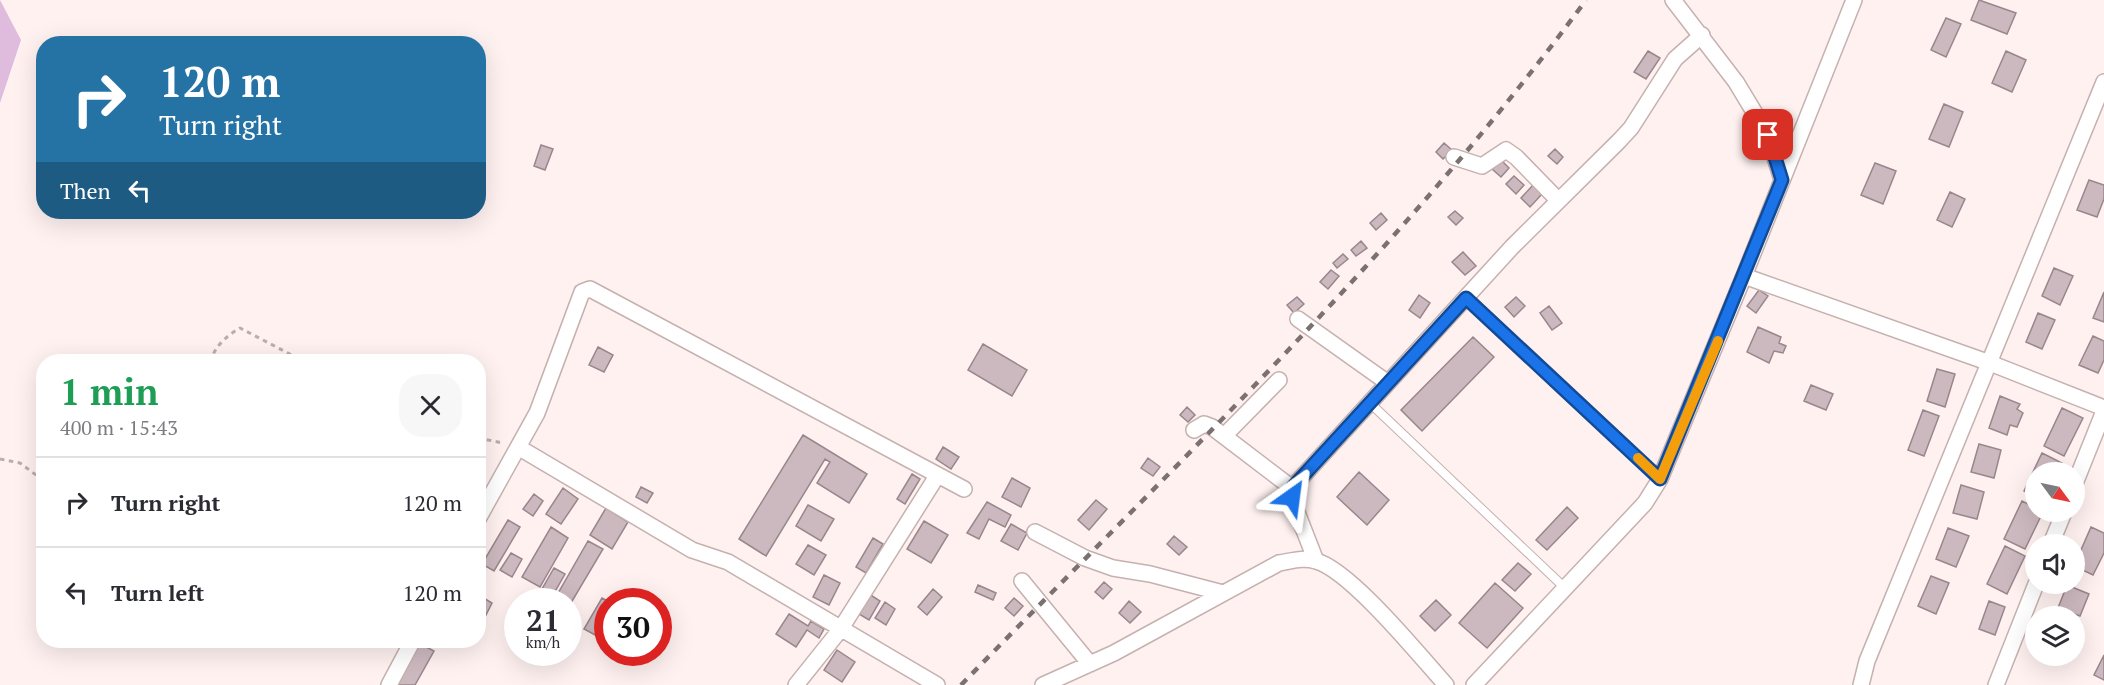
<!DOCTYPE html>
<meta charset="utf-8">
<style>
body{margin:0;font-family:"PT Serif",serif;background:#f7f7f7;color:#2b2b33;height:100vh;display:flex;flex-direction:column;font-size:22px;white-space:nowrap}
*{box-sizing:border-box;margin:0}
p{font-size:20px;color:#7c7c81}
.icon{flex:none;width:33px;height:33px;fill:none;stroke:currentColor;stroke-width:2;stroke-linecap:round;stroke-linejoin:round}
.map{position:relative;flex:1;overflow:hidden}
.sheet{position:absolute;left:36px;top:354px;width:450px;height:294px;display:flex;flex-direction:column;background:#fff;border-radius:24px;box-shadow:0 6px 24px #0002}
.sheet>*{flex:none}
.guide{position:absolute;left:36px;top:36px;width:450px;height:183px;border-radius:24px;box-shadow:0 6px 24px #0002;background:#2572a4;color:#fff;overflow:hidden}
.needle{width:39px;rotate:123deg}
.controls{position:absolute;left:2025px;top:462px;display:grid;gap:12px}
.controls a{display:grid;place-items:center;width:60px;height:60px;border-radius:50%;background:#fff;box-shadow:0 6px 24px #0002;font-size:30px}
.speed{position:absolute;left:504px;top:588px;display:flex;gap:12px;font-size:30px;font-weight:700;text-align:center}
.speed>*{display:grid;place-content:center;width:78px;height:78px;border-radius:50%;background:#fff;box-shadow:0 6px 24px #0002;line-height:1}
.speed small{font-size:15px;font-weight:400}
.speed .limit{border:9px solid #d22;background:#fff;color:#111}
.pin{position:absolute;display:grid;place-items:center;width:51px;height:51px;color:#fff;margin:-26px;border-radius:12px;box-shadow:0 3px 9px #0006}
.me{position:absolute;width:66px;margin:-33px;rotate:31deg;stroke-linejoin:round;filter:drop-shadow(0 0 4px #0008)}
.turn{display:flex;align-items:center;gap:21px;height:126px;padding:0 24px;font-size:27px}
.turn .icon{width:78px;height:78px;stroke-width:2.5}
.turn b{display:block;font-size:42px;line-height:51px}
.then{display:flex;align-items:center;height:57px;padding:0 24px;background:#0003;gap:12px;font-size:22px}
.round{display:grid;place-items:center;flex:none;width:63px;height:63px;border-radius:24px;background:#f7f7f7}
.headline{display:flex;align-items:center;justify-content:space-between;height:102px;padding:0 24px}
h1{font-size:36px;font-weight:800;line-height:45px;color:#1e9e55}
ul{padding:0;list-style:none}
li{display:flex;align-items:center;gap:18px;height:90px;padding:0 24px;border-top:2px solid #e1e1e2}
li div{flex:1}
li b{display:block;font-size:22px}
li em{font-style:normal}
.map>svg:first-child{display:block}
.water{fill:#dfbcdd}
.building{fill:#ccb9bf;stroke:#99868c;stroke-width:1.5}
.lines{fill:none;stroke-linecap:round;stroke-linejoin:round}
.lane-casing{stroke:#c5b1af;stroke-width:10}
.street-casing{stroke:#c5b1af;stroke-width:18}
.path{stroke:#baaead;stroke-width:3;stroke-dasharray:4.5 4.5;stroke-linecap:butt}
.lane{stroke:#fff;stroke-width:8}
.street{stroke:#fff;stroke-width:15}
.rail{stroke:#7b7171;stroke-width:4.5;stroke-dasharray:8 8;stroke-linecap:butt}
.route-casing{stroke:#114b97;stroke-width:15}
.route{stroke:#1a73e8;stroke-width:10}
.slow{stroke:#f59e0b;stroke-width:10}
</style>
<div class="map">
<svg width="2104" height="685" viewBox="0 0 2104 685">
<rect width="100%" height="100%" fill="#fef1f0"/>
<path class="water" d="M 0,0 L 21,40 L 0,103 Z"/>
<path class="building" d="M 1979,0 L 2016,13 L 2007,34 L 1971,20 Z
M 1946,18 L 1961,24 L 1946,57 L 1931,50 Z
M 1648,51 L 1660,58 L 1646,79 L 1634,72 Z
M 2006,51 L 2026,60 L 2012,92 L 1992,83 Z
M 1944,104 L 1963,112 L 1949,147 L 1929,139 Z
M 1444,143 L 1452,150 L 1443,159 L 1436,152 Z
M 541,145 L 553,149 L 545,170 L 534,166 Z
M 1555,149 L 1563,157 L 1557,164 L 1548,156 Z
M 1501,160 L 1509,168 L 1501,177 L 1492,169 Z
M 1875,163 L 1896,171 L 1883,204 L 1861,195 Z
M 1514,176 L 1524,185 L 1516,194 L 1506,184 Z
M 2089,180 L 2104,185 L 2104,199 L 2097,217 L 2077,210 Z
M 1533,185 L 1542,194 L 1530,207 L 1521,198 Z
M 1950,192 L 1965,199 L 1952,227 L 1937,220 Z
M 1455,211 L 1463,218 L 1456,225 L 1448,217 Z
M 1381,213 L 1387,220 L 1376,230 L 1370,223 Z
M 1361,241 L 1367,248 L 1356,256 L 1351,250 Z
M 1463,252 L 1476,266 L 1465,275 L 1452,262 Z
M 1343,254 L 1348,259 L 1337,268 L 1333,263 Z
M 2054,268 L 2073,276 L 2060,305 L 2042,296 Z
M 1331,270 L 1339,276 L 1328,289 L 1320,282 Z
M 1759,290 L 1768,296 L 1756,313 L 1747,306 Z
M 2104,292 L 2104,322 L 2093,318 Z
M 1419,295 L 1430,303 L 1420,318 L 1409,310 Z
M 1297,297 L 1304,304 L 1294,313 L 1287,305 Z
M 1516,297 L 1525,306 L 1514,317 L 1505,307 Z
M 1549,306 L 1562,323 L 1552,330 L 1540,313 Z
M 2038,313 L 2055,320 L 2042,349 L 2026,342 Z
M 1758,327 L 1781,337 L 1779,343 L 1786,346 L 1783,353 L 1774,351 L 1769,363 L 1747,352 Z
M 2093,336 L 2104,341 L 2104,360 L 2098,373 L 2079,365 Z
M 1473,337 L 1494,357 L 1422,431 L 1401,410 Z
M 983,344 L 1027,370 L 1012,396 L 968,370 Z
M 598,347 L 613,355 L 604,372 L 589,365 Z
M 1937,369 L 1955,374 L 1945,407 L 1927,401 Z
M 1811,385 L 1833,394 L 1826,410 L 1804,401 Z
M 2000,396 L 2020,404 L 2017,409 L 2023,413 L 2017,427 L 2010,425 L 2007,435 L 1989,428 Z
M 1187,407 L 1195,415 L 1188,422 L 1180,415 Z
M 2062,408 L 2083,418 L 2064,456 L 2044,446 Z
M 1923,410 L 1939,416 L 1924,456 L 1908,450 Z
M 803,435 L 867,474 L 849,503 L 817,483 L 830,462 L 825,459 L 766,556 L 739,539 Z
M 1979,444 L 2001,450 L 1994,478 L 1971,472 Z
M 943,447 L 959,457 L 951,469 L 936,459 Z
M 2042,453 L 2062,463 L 2058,472 L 2036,472 L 2036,497 L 2024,491 Z
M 1148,458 L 1160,467 L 1153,476 L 1141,468 Z
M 1359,472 L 1389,500 L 1367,525 L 1337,497 Z
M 912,474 L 920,479 L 905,504 L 897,499 Z
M 1012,478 L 1030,488 L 1021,507 L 1002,497 Z
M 1961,485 L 1984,492 L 1977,519 L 1953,513 Z
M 641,487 L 653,493 L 647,503 L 636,497 Z
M 563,488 L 578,499 L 561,524 L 546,514 Z
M 534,494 L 543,501 L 533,516 L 523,509 Z
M 1096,500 L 1107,509 L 1089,530 L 1078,520 Z
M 2022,501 L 2036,508 L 2036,512 L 2043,512 L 2025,549 L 2004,539 Z
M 987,502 L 1011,515 L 1005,527 L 989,519 L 979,539 L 967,533 Z
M 808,505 L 834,519 L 821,541 L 796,526 Z
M 1567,507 L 1578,518 L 1547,550 L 1536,540 Z
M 606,508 L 628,522 L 612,549 L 590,535 Z
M 508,520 L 520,527 L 494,571 L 482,564 Z
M 924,521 L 948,535 L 931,563 L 907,549 Z
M 1011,524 L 1027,533 L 1018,550 L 1001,541 Z
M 551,527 L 568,538 L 540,587 L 522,577 Z
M 2091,527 L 2104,533 L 2104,553 L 2093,575 L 2074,566 Z
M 1948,528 L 1969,536 L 1956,567 L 1936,559 Z
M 1174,536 L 1187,547 L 1179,555 L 1167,544 Z
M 873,538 L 883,544 L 866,573 L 856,567 Z
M 588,541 L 603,549 L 568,608 L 568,602 L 553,602 Z
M 808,545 L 826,555 L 814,575 L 796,564 Z
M 2005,546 L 2025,556 L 2007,594 L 1987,584 Z
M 511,553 L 522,559 L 512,577 L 500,570 Z
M 1518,563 L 1531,574 L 1515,591 L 1502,580 Z
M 554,568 L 565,574 L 553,595 L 542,589 Z
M 824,575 L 840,583 L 829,605 L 813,597 Z
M 1931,576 L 1949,583 L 1936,614 L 1918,606 Z
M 1104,582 L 1112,589 L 1103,599 L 1095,592 Z
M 1495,583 L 1523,608 L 1487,648 L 1459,623 Z
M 978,585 L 996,593 L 993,600 L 975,592 Z
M 2067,585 L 2089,594 L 2080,616 L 2058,608 Z
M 933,589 L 942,597 L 927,615 L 918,607 Z
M 866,592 L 880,601 L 869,620 L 854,611 Z
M 482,597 L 492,603 L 486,615 L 478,611 Z
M 602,598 L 609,602 L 608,642 L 584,629 Z
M 1014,598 L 1023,606 L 1014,616 L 1005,608 Z
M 1436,600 L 1451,615 L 1435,631 L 1420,616 Z
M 1129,601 L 1141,612 L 1130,623 L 1119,613 Z
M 1989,601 L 2005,607 L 1995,635 L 1979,629 Z
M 885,602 L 895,609 L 886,625 L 875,618 Z
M 789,614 L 808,626 L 811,621 L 824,629 L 819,638 L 807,630 L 796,647 L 776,634 Z
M 419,643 L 434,651 L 415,685 L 396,685 Z
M 837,650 L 855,662 L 842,682 L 824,670 Z
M 2104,655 L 2104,680 L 2094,675 Z"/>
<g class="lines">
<defs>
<path id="lane" d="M 1466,298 L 1660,479
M 1370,403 L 1565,588"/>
<path id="street" d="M 1673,0 L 1736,82 L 1768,135 L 1782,180
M 1454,157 L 1482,166 L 1506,150 L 1516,157 L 1558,200
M 1744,276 L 1990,363 L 2104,408
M 1298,319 L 1388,383
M 1194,430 L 1204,424 L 1212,427 L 1292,488
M 1224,436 L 1279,380
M 518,447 L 692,550 L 728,562 L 937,685
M 2074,486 L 2104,411
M 478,519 L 537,413 L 582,292 L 590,289 L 964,489
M 1035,532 L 1085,558 L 1113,568 L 1150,574 L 1223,593
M 2051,544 L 2064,512
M 1316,561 L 1291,497 L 1292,488 L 1512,247 L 1619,141 L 1631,128 L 1675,59 L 1702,35
M 1022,581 L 1090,664
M 389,685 L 413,640
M 796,685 L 840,630 L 937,476
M 1043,685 L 1114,653 L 1279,563 C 1292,561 1303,557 1316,561 C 1350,570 1420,656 1446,685
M 1474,685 L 1645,503 L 1660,479 L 1744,276 L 1854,0
M 1861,685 L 1867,661 L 2104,82
M 1996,685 L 2036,584"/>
</defs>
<use href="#lane" class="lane-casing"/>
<use href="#street" class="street-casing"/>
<path class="path" d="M 211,362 C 213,347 228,335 240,328 L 305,362
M 478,438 L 503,443
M 0,459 L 20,463 L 44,481"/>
<use href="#lane" class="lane"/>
<use href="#street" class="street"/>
<path class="rail" d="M 961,685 C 1176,464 1403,249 1586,0"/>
</g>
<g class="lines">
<defs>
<path id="route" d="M 1292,497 L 1292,488 L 1466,298 L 1660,479 L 1782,180 L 1768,135"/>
</defs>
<use href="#route" class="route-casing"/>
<use href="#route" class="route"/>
<path class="slow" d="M 1638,458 L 1660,479 L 1718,341"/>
</g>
</svg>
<div class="controls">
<a><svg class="needle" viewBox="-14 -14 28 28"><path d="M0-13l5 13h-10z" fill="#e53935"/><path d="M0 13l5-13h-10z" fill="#7c7c81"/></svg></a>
<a><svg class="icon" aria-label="sound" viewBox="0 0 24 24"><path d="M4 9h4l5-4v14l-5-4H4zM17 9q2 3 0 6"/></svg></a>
<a><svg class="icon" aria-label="layers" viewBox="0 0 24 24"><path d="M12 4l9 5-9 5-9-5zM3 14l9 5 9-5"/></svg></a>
</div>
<div class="speed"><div>21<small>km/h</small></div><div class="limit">30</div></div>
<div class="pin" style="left:1768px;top:135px;background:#d93025"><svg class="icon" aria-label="arrive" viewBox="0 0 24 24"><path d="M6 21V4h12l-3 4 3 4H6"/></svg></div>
<svg class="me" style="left:1292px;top:497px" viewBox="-20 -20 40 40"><path d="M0-17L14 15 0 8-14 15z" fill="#1a73e8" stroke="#fff" stroke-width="4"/></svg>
<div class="guide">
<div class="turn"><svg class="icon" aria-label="right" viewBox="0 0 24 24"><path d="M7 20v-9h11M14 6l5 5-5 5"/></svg><div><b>120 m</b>Turn right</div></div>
<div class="then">Then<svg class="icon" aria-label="left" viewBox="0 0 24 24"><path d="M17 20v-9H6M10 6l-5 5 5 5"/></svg></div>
</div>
<section class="sheet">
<div class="headline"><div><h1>1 min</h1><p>400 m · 15:43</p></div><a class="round"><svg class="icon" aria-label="close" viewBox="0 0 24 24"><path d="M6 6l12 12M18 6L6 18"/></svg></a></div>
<ul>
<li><svg class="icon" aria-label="right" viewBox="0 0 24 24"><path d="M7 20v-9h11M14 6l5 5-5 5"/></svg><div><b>Turn right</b></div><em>120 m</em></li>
<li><svg class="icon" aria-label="left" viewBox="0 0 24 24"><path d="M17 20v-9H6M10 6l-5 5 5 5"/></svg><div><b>Turn left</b></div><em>120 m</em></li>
</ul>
</section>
</div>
